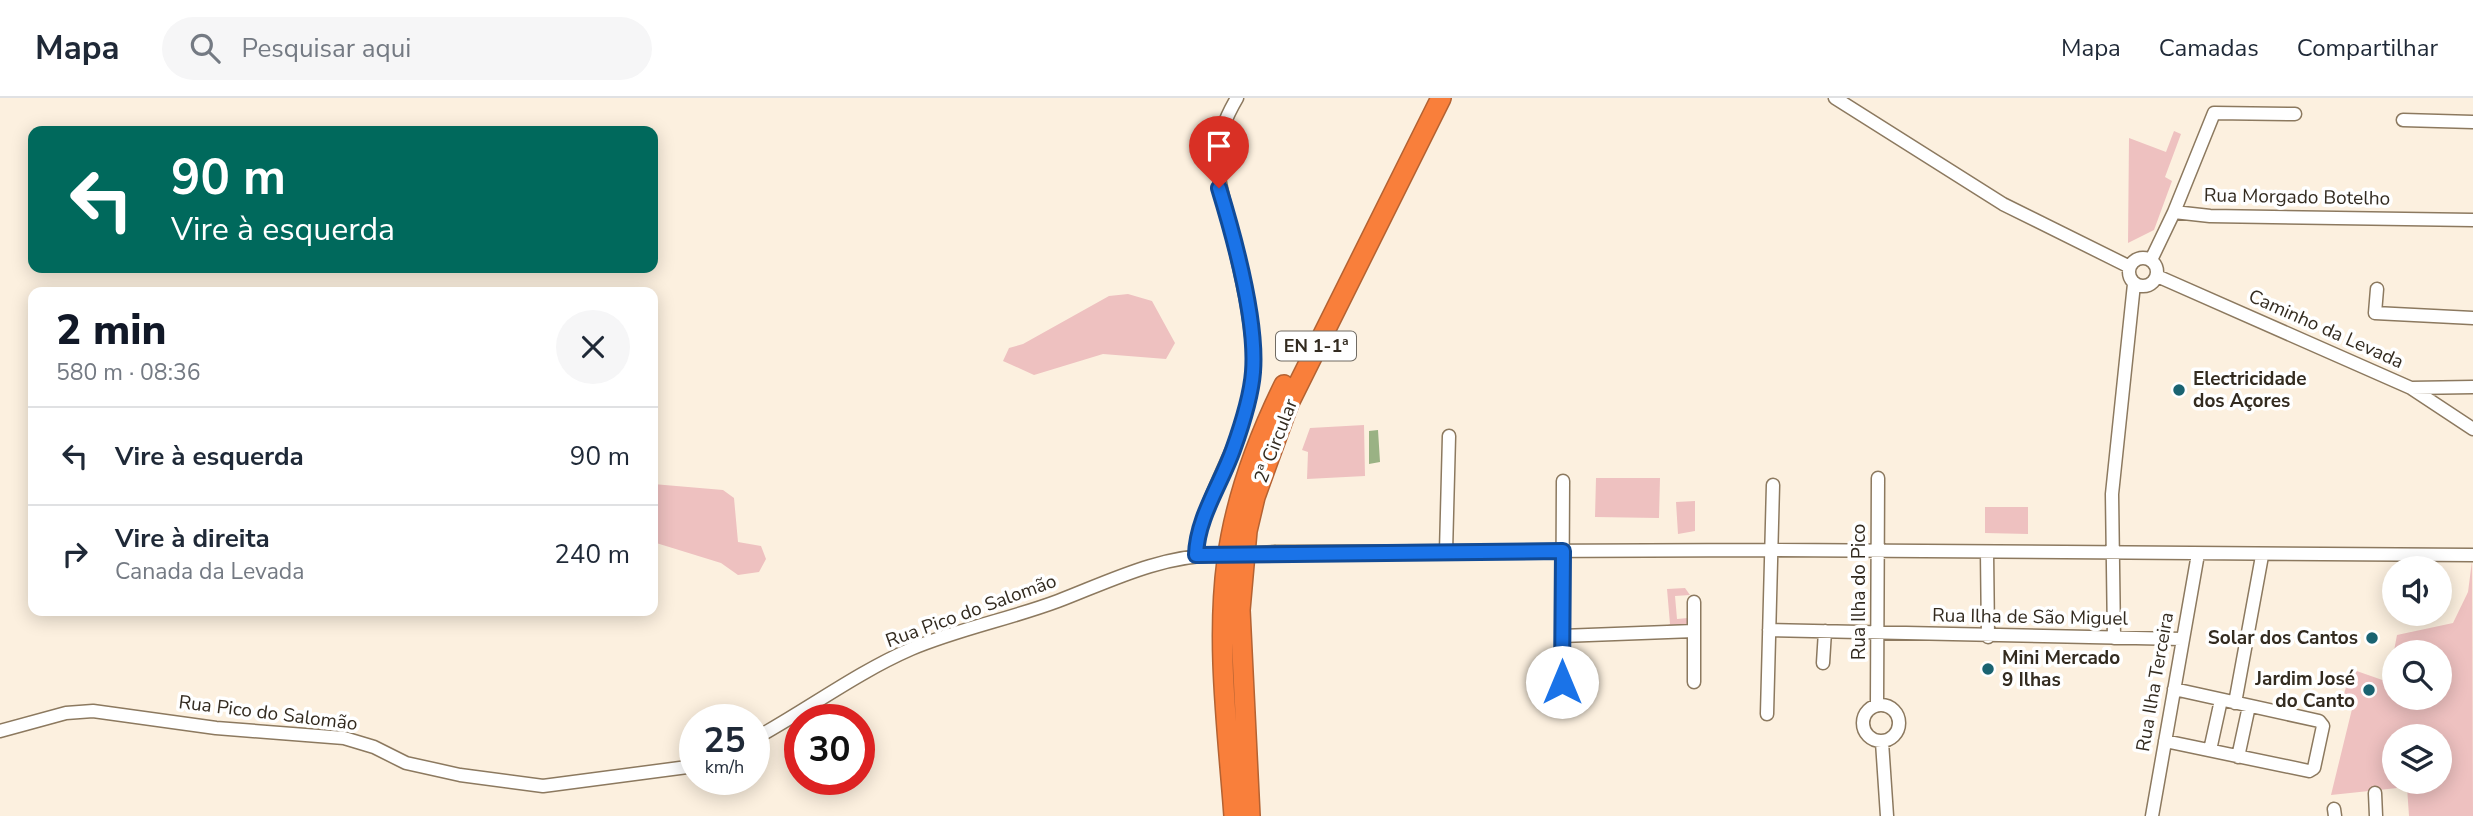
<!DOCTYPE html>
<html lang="pt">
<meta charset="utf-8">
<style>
body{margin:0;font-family:"Nunito Sans",sans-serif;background:#f6f6f7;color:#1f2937;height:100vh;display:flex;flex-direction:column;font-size:26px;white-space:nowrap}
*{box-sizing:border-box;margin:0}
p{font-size:23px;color:#747a83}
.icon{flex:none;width:38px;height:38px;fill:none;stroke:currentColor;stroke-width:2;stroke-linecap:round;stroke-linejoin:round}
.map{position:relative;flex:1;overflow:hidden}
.sheet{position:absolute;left:28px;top:189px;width:630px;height:329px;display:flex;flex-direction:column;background:#fff;border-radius:14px;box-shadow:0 4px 18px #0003}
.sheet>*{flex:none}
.hud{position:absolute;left:28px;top:28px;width:630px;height:147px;border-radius:14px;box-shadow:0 4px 18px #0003;background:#00695c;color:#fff;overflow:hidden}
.fabs{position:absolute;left:2382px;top:458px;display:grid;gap:14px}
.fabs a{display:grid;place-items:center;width:70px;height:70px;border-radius:50%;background:#fff;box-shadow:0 4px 18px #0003;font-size:35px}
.speed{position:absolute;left:679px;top:606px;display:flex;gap:14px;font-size:35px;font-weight:700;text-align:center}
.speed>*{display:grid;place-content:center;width:91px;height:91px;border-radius:50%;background:#fff;box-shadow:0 4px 18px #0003;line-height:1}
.speed small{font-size:18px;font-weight:400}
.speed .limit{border:10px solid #d22;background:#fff;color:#111}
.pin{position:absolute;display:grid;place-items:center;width:60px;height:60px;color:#fff;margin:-72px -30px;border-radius:50% 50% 50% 0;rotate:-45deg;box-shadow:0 0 7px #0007}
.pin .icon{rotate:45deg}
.me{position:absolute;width:77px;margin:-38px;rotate:0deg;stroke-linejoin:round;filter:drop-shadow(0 0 5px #0008)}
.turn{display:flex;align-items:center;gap:24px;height:147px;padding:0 28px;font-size:32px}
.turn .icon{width:91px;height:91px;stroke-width:2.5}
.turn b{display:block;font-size:49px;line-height:60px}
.round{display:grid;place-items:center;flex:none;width:74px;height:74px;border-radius:37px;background:#f6f6f7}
.head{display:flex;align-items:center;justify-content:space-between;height:119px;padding:0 28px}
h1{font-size:42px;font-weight:800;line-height:52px;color:#111827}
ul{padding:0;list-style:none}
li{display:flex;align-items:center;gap:21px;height:98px;padding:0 28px;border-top:2px solid #e0e1e3}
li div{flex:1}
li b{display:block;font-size:26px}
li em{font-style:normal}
header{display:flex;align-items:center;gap:42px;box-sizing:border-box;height:98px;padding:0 35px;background:#fff;border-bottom:2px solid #e0e1e3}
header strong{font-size:33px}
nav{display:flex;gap:38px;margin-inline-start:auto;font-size:24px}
.search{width:490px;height:63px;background:#f6f6f7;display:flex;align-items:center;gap:18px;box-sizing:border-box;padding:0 24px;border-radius:38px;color:#747a83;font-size:26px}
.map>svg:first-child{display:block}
.green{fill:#eec1c0;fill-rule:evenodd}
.water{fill:#9ab284}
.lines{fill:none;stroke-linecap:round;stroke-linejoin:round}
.minor-casing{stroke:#8c795f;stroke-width:15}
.highway-casing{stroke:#b46232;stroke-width:22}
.minor{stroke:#fff;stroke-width:12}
.highway{stroke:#f97f3b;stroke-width:19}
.minor-bridge-casing{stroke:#8c795f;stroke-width:15;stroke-linecap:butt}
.minor-bridge{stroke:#fff;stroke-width:12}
.route-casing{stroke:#114b97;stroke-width:18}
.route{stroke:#1a73e8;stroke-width:12}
.poi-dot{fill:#1a6371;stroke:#fff;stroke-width:2.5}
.labels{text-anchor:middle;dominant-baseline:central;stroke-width:7;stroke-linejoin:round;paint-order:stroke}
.shield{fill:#fff;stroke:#706b63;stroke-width:2}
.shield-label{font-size:18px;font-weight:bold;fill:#332b20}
.street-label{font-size:19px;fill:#332b20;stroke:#fff}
.poi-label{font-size:19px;font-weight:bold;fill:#332b20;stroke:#fff;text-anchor:start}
</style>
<header>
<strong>Mapa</strong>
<div class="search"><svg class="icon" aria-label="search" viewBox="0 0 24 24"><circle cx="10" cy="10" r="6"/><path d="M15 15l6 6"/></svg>Pesquisar aqui</div>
<nav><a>Mapa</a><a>Camadas</a><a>Compartilhar</a></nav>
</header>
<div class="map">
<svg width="2473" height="718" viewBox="0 0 2473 718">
<rect width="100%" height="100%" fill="#fcf0df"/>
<path class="green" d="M 2174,33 L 2181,36 L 2165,79 L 2172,83 L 2154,132 L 2128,145 L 2129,40 L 2166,54 Z
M 1128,196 L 1152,203 L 1175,245 L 1166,261 L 1103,256 L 1034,277 L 1003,263 L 1009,250 L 1023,246 L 1109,198 Z
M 1364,327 L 1365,378 L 1307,381 L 1308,354 L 1302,352 L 1310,330 Z
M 1596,380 L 1660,380 L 1659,420 L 1595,419 Z
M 653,386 L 723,392 L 734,400 L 738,444 L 761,448 L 766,461 L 759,474 L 738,477 L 721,465 L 653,444 Z
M 1695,403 L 1695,433 L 1678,436 L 1676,404 Z
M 1985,409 L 2028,409 L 2028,436 L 1985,435 Z
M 2472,463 L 2473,718 L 2409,718 L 2407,689 L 2331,697 L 2352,611 L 2341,607 L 2351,571 L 2388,584 L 2397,537 L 2453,525 L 2468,494 ZM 2394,555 L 2440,555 L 2440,600 L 2394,600 ZM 2394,639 L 2440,639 L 2440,684 L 2394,684 Z
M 1685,490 L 1690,497 L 1675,498 L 1677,521 L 1688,520 L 1688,526 L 1684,531 L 1672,531 L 1668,527 L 1670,526 L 1667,491 Z"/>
<path class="water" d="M 1378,332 L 1380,364 L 1369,366 L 1369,333 Z"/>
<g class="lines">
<defs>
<path id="minor" d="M 1835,0 L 2003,106 L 2130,169
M 2403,22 L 2473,24
M 2174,114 L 2214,15 L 2295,16
M2129 174a14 14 0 1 1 28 0a14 14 0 1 1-28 0Z
M 2151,162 L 2174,114 L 2210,118 L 2473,122
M 2157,178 L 2411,290 L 2473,331
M 2377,191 L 2375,215 L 2473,220
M 2411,290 L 2473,289
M 1276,454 L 1771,452 L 2473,457
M 1446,454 L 1449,338
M 1987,454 L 1988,539
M 1196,457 C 1198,399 1254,334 1253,270 C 1253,224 1241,177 1231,133 C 1219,77 1205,54 1237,0
M 1694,504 L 1694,584
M 1769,532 L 2182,541
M 1562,538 L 1694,533
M 2114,540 L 2112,396 L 2134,186
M 1823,565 L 1825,533
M 1562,585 L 1563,383
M 2235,605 L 2262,458
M1863 625a18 18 0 1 1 36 0a18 18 0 1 1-36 0Z
M 1877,607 L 1878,380
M 1767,616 L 1773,387
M 0,633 L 66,615 L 93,613 L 216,630 L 344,640 L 374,649 L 406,665 L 460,677 L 543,688 L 695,668
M 754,641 C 807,612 856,575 911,551 C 958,531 1010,521 1058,503 C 1110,483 1159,458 1216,457
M 2165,643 L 2309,673 L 2314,670 L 2323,628 L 2319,623 L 2174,591
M 1882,644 L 1887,718
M 2210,652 L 2221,602
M 2238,659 L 2249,608
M 2375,695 L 2376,718
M 2334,711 L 2335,718
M 2152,718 L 2198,456"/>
<path id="highway" d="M 1234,718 C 1228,635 1216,546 1227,463 C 1235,402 1257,342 1284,287
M 1250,718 L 1240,512 L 1247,433 L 1255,399 L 1289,305 L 1441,0"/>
</defs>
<use href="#minor" class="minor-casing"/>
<use href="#highway" class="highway-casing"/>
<use href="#minor" class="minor"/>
<use href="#highway" class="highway"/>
<defs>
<path id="minor-bridge" d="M 1216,457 L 1276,454"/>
</defs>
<use href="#minor-bridge" class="minor-bridge-casing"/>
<use href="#minor-bridge" class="minor-bridge"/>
</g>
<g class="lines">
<defs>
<path id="route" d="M 1219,90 C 1234,139 1257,223 1253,274 C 1251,300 1242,327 1233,352 C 1221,386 1197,420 1196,457 L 1563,453 L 1562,584"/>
</defs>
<use href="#route" class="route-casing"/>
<use href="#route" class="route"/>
</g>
<g class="poi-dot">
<circle cx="2179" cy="292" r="7"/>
<circle cx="2372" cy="540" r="7"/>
<circle cx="1988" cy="571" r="7"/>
<circle cx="2369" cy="592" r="7"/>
</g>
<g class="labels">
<rect class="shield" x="1276" y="233.5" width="80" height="29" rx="5"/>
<g class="shield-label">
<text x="1316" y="248">EN 1-1ª</text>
</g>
<g class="street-label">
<text transform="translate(2297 99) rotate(1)">Rua Morgado Botelho</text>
<text transform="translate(2326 231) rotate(24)">Caminho da Levada</text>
<text transform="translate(1276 343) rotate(-69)">2ª Circular</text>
<text transform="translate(1859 494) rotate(-90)">Rua Ilha do Pico</text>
<text transform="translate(971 513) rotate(-20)">Rua Pico do Salomão</text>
<text transform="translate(2030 519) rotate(1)">Rua Ilha de São Miguel</text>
<text transform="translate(2155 584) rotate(-80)">Rua Ilha Terceira</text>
<text transform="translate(268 615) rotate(7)">Rua Pico do Salomão</text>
</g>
<g class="poi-label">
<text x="2193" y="281">Electricidade<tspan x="2193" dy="22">dos Açores</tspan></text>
<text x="2358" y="540" text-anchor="end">Solar dos Cantos</text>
<text x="2002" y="560">Mini Mercado<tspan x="2002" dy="22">9 Ilhas</tspan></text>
<text x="2355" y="581" text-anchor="end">Jardim José<tspan x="2355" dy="22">do Canto</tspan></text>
</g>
</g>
</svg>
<div class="fabs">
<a><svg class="icon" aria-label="sound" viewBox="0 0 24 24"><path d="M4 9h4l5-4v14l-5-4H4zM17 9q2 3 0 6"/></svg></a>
<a><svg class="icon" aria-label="search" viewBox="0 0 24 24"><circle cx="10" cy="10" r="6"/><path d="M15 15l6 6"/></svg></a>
<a><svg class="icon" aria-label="layers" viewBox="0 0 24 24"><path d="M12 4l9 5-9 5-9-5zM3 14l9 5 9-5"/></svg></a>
</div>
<div class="speed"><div>25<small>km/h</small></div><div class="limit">30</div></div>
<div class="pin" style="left:1219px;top:90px;background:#d93025"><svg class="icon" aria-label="arrive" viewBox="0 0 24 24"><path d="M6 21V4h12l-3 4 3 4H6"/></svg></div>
<svg class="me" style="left:1562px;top:584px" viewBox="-20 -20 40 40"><circle r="19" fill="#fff"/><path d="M0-13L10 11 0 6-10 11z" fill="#1a73e8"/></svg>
<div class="hud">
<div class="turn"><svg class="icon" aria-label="left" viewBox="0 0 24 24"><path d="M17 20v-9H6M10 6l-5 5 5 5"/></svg><div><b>90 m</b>Vire à esquerda</div></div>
</div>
<section class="sheet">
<div class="head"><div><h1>2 min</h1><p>580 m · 08:36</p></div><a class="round"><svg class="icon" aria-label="close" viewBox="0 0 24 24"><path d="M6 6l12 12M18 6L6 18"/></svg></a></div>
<ul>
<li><svg class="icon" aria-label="left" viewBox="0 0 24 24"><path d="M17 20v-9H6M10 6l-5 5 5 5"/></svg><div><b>Vire à esquerda</b></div><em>90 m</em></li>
<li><svg class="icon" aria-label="right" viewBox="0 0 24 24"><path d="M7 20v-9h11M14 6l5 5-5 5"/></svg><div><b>Vire à direita</b><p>Canada da Levada</p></div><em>240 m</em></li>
</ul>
</section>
</div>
